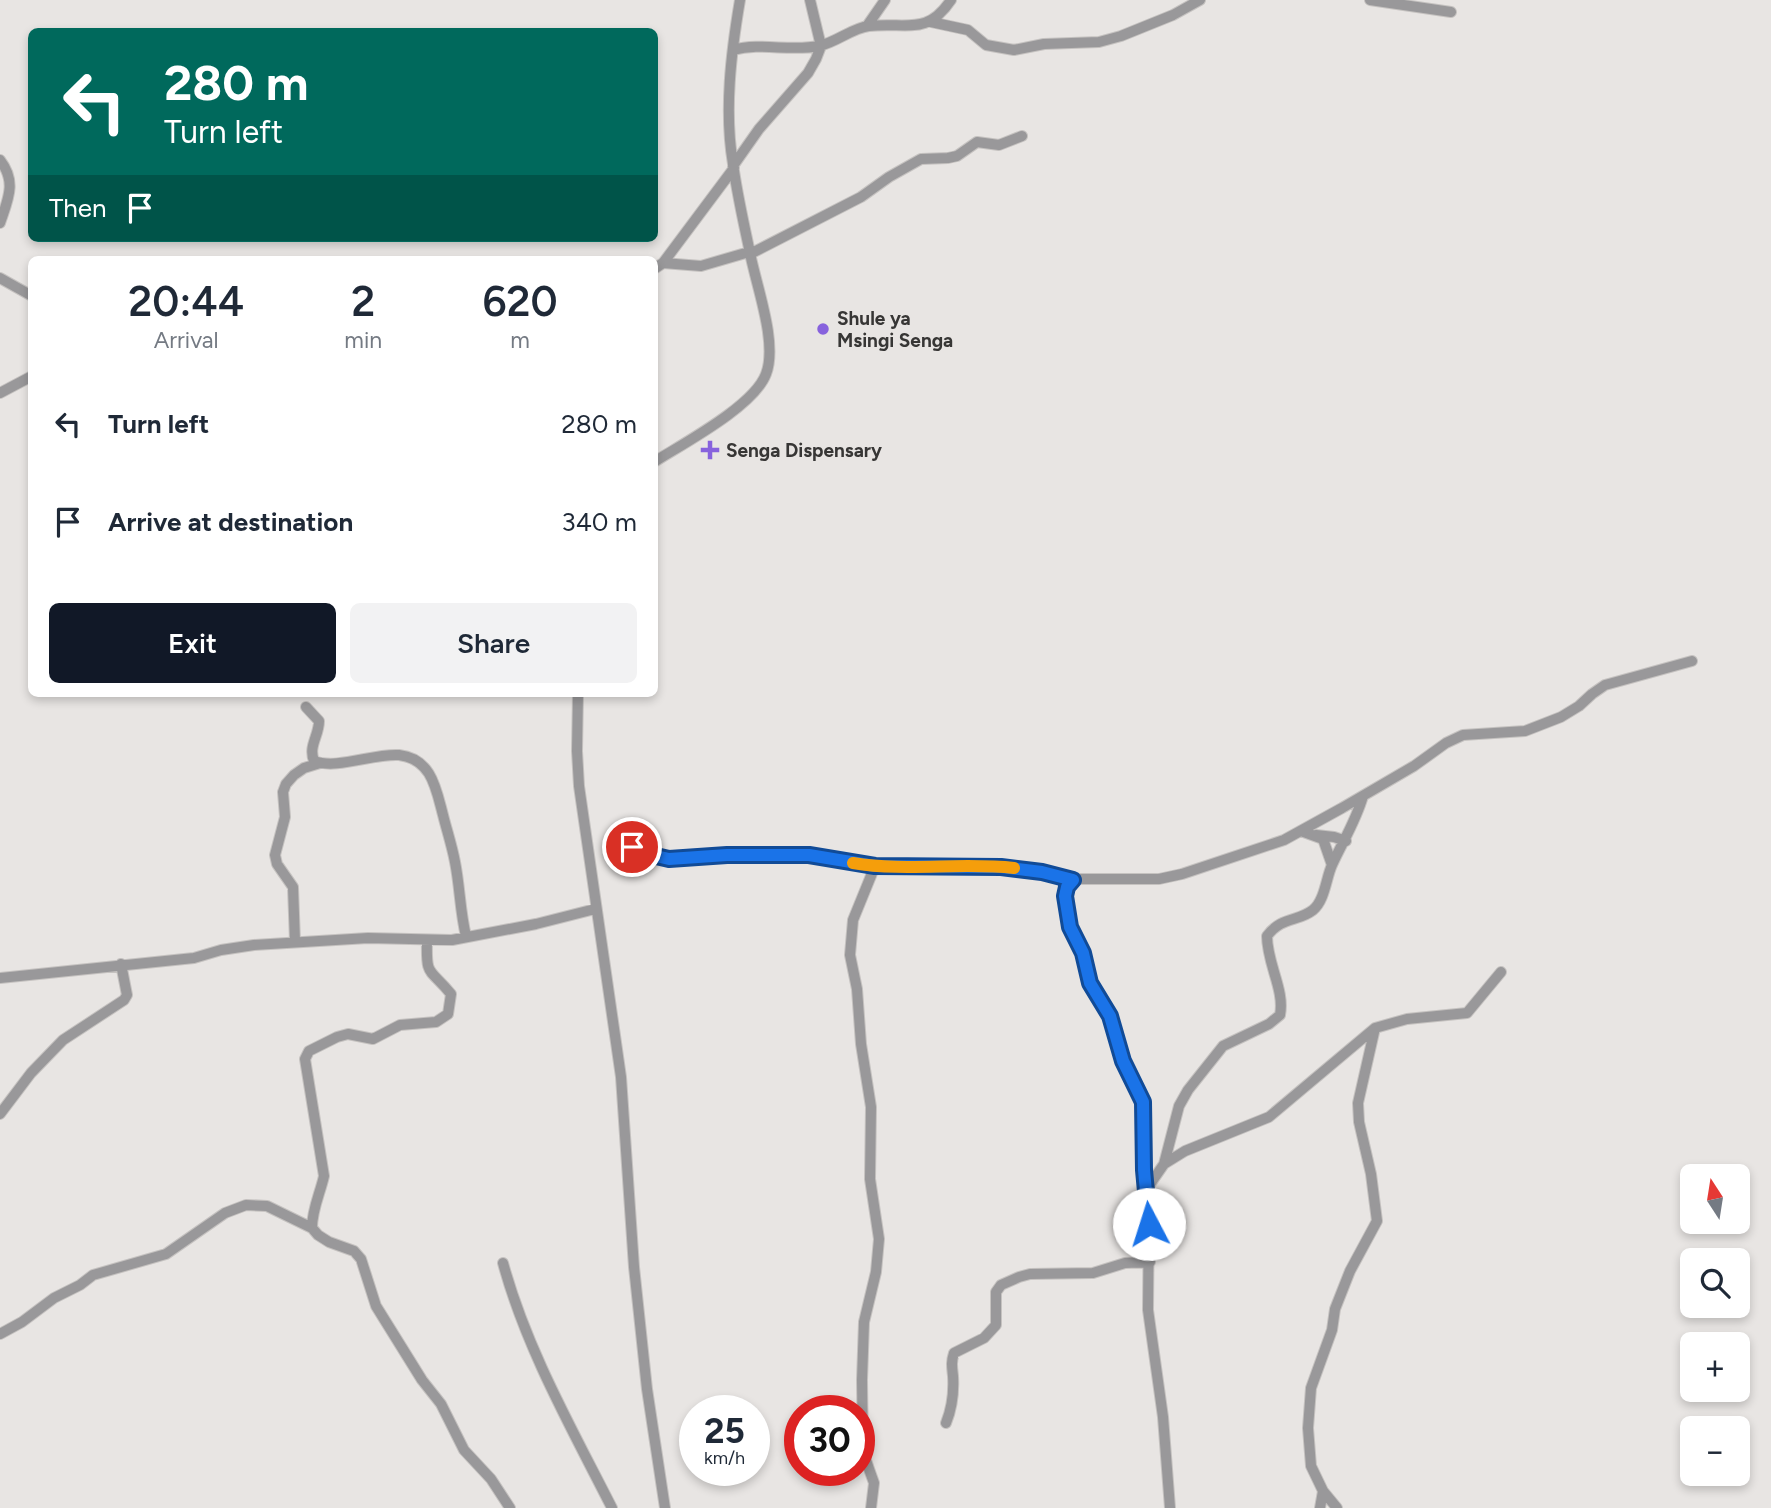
<!DOCTYPE html>
<meta charset="utf-8">
<style>
body{margin:0;font-family:Figtree,sans-serif;background:#f2f2f3;color:#1f2937;height:100vh;display:flex;flex-direction:column;font-size:26px;white-space:nowrap}
*{box-sizing:border-box;margin:0}
p{font-size:23px;color:#747a83}
.icon{flex:none;width:38px;height:38px;fill:none;stroke:currentColor;stroke-width:2;stroke-linecap:round;stroke-linejoin:round}
.map{position:relative;flex:1;overflow:hidden}
.panel{position:absolute;left:28px;top:256px;width:630px;height:441px;display:flex;flex-direction:column;background:#fff;border-radius:10px;box-shadow:0 4px 10px #0003}
.panel>*{flex:none}
.top-card{position:absolute;left:28px;top:28px;width:630px;height:214px;border-radius:10px;box-shadow:0 4px 10px #0003;background:#00695c;color:#fff;overflow:hidden}
.needle{width:46px;rotate:348deg}
.fabs{position:absolute;left:1680px;top:1164px;display:grid;gap:14px}
.fabs a{display:grid;place-items:center;width:70px;height:70px;border-radius:10px;background:#fff;box-shadow:0 4px 10px #0003;font-size:35px}
.speed{position:absolute;left:679px;top:1395px;display:flex;gap:14px;font-size:35px;font-weight:700;text-align:center}
.speed>*{display:grid;place-content:center;width:91px;height:91px;border-radius:50%;background:#fff;box-shadow:0 4px 10px #0003;line-height:1}
.speed small{font-size:18px;font-weight:400}
.speed .limit{border:10px solid #d22;background:#fff;color:#111}
.pin{position:absolute;display:grid;place-items:center;width:60px;height:60px;color:#fff;margin:-30px;border:4px solid #fff;border-radius:50%;box-shadow:0 2px 7px #0007}
.me{position:absolute;width:77px;margin:-38px;rotate:355deg;stroke-linejoin:round;filter:drop-shadow(0 0 5px #0008)}
.turn{display:flex;align-items:center;gap:24px;height:147px;padding:0 21px;font-size:32px}
.turn .icon{width:91px;height:91px;stroke-width:2.5}
.turn b{display:block;font-size:49px;line-height:60px}
.then{display:flex;align-items:center;height:66px;padding:0 21px;background:#0003;gap:14px;font-size:26px}
.eta{display:flex;justify-content:space-evenly;align-items:center;height:119px;text-align:center}
.eta b{font-size:42px;font-weight:600;line-height:49px}
.action{display:flex;gap:14px;margin-top:auto;padding:14px 21px}
.action a{flex:1;height:80px;border-radius:10px;background:#111827;color:#fff;font-size:28px;font-weight:600;line-height:80px;text-align:center}
.action a+a{background:#f2f2f3;color:#1f2937}
ul{padding:0;list-style:none}
li{display:flex;align-items:center;gap:21px;height:98px;padding:0 21px}
li div{flex:1}
li b{display:block;font-size:26px}
li em{font-style:normal}
.map>svg:first-child{display:block}
.lines{fill:none;stroke-linecap:round;stroke-linejoin:round}
.minor-casing{stroke:#c5c2c0;stroke-width:12}
.minor{stroke:#99989a;stroke-width:10}
.route-casing{stroke:#114b97;stroke-width:18}
.route{stroke:#1a73e8;stroke-width:12}
.slow{stroke:#f59e0b;stroke-width:12}
.poi-dot{fill:#8762dd;stroke:#e8e5e3;stroke-width:2.5}
.labels{text-anchor:middle;dominant-baseline:central;stroke-width:7;stroke-linejoin:round;paint-order:stroke}
.poi-label{font-size:19px;font-weight:bold;fill:#373635;stroke:#e8e5e3;text-anchor:start}
</style>
<div class="map">
<svg width="1771" height="1508" viewBox="0 0 1771 1508">
<rect width="100%" height="100%" fill="#e8e5e3"/>
<g class="lines">
<defs>
<path id="minor" d="M 1370,0 L 1451,12
M 931,22 L 968,30 L 986,45 L 1014,50 L 1044,44 L 1099,42 L 1121,36 L 1173,15 L 1200,0
M 867,26 L 885,0
M 733,50 C 762,42 790,52 819,46 C 837,42 852,28 869,26 C 907,22 927,36 951,0
M 0,160 C 17,182 8,199 0,223
M 733,166 L 759,129 L 808,73 L 816,59 L 821,46 L 810,0
M 750,254 L 861,197 L 889,177 L 921,159 L 948,158 L 957,156 L 977,142 L 999,145 L 1022,136
M 663,263 L 701,266 L 749,252
M 654,269 L 663,263 L 734,168
M 0,278 L 32,296
M 0,393 L 32,376
M 654,462 C 684,443 754,406 766,374 C 778,343 756,285 750,253 C 744,224 737,194 733,164 C 724,111 731,53 740,0
M 578,693 L 577,751 L 579,786 L 621,1077 L 634,1267 L 647,1389 L 665,1508
M 306,707 L 319,721 C 319,736 308,746 314,761 C 337,770 374,753 399,755 C 432,759 436,789 443,815 C 447,831 452,846 455,862 C 460,887 460,912 466,936
M 1301,831 L 1323,839 L 1332,865
M 1316,835 L 1334,837 L 1346,841
M 626,841 L 643,853 L 669,859 L 727,855 L 809,855 L 875,866 L 1001,867 L 1042,872 L 1073,879 L 1159,879 L 1182,874 L 1284,840 L 1342,808 L 1414,766 L 1446,743 L 1463,735 L 1525,731 L 1561,717 L 1579,706 L 1592,694 L 1605,685 L 1692,661
M 1073,879 L 1067,887 L 1065,896 L 1070,927 L 1083,953 L 1090,983 L 1104,1002 L 1110,1016 L 1123,1061 L 1143,1102 L 1144,1170 L 1149,1205 L 1148,1310 L 1163,1417 L 1170,1508
M 427,940 C 426,978 429,967 451,994 L 448,1014 L 436,1022 L 400,1025 L 373,1039 L 348,1034 L 337,1037 L 309,1051 L 305,1059 L 324,1176 C 320,1194 312,1209 312,1228 L 318,1235 L 329,1242 L 354,1251 L 361,1259 L 376,1306 L 422,1380 L 441,1404 L 464,1450 L 491,1479 L 510,1508
M 295,942 L 293,887 L 277,864 L 275,855 L 285,817 L 283,792 L 286,784 L 294,775 L 304,768 L 320,763
M 0,978 L 194,958 L 221,950 L 254,945 L 368,938 L 452,940 L 536,924 L 595,909
M 0,1114 L 31,1073 L 63,1040 L 124,1000 L 127,995 L 121,964
M 1164,1164 L 1179,1106 L 1188,1090 L 1223,1046 L 1269,1024 L 1280,1015 C 1285,990 1267,964 1267,936 C 1282,916 1298,922 1313,910 C 1325,900 1326,878 1332,865 C 1343,841 1356,821 1363,796
M 1146,1190 L 1164,1164 L 1185,1151 L 1269,1117 L 1375,1028 L 1407,1019 L 1467,1013 L 1501,972
M 503,1263 C 526,1348 572,1429 612,1508
M 0,1334 L 22,1322 L 54,1298 L 80,1285 L 93,1275 L 166,1254 L 225,1213 L 246,1205 L 267,1206 L 312,1228
M 946,1423 C 952,1408 954,1392 953,1376 C 952,1367 951,1362 954,1353 L 984,1338 L 996,1325 L 996,1292 L 1001,1285 L 1019,1277 L 1030,1274 L 1093,1273 L 1125,1263 L 1150,1262
M 871,1508 L 874,1483 L 863,1452 L 862,1380 L 864,1322 L 876,1272 L 879,1239 L 870,1179 L 871,1107 L 861,1044 L 857,989 L 850,955 L 853,920 L 875,866
M 1320,1508 L 1323,1491
M 1337,1508 L 1323,1491 L 1311,1466 L 1308,1428 L 1311,1388 L 1332,1330 L 1335,1309 L 1350,1271 L 1377,1221 L 1371,1174 L 1359,1122 L 1358,1103 L 1375,1028"/>
</defs>
<use href="#minor" class="minor-casing"/>
<use href="#minor" class="minor"/>
</g>
<g class="lines">
<defs>
<path id="route" d="M 632,847 L 643,853 L 669,859 L 727,855 L 809,855 L 875,866 L 1001,867 L 1042,872 L 1073,880 L 1067,887 L 1065,896 L 1070,927 L 1083,953 L 1090,983 L 1110,1016 L 1123,1061 L 1143,1102 L 1144,1170 L 1149,1224"/>
</defs>
<use href="#route" class="route-casing"/>
<use href="#route" class="route"/>
<path class="slow" d="M 853,863 C 906,872 960,862 1014,868"/>
</g>
<g class="poi-dot">
<circle cx="823" cy="329" r="7"/>
<path d="M706.5 439.5h7v7h7v7h-7v7h-7v-7h-7v-7h7z"/>
</g>
<g class="labels">
<g class="poi-label">
<text x="837" y="318">Shule ya<tspan x="837" dy="22">Msingi Senga</tspan></text>
<text x="726" y="450">Senga Dispensary</text>
</g>
</g>
</svg>
<div class="fabs">
<a><svg class="needle" viewBox="-14 -14 28 28"><path d="M0-13l5 13h-10z" fill="#e53935"/><path d="M0 13l5-13h-10z" fill="#747a83"/></svg></a>
<a><svg class="icon" aria-label="search" viewBox="0 0 24 24"><circle cx="10" cy="10" r="6"/><path d="M15 15l6 6"/></svg></a>
<a>+</a>
<a>−</a>
</div>
<div class="speed"><div>25<small>km/h</small></div><div class="limit">30</div></div>
<div class="pin" style="left:632px;top:847px;background:#d93025"><svg class="icon" aria-label="arrive" viewBox="0 0 24 24"><path d="M6 21V4h12l-3 4 3 4H6"/></svg></div>
<svg class="me" style="left:1149px;top:1224px" viewBox="-20 -20 40 40"><circle r="19" fill="#fff"/><path d="M0-13L10 11 0 6-10 11z" fill="#1a73e8"/></svg>
<div class="top-card">
<div class="turn"><svg class="icon" aria-label="left" viewBox="0 0 24 24"><path d="M17 20v-9H6M10 6l-5 5 5 5"/></svg><div><b>280 m</b>Turn left</div></div>
<div class="then">Then<svg class="icon" aria-label="arrive" viewBox="0 0 24 24"><path d="M6 21V4h12l-3 4 3 4H6"/></svg></div>
</div>
<section class="panel">
<div class="eta">
<div><b>20:44</b><p>Arrival</p></div>
<div><b>2</b><p>min</p></div>
<div><b>620</b><p>m</p></div>
</div>
<ul>
<li><svg class="icon" aria-label="left" viewBox="0 0 24 24"><path d="M17 20v-9H6M10 6l-5 5 5 5"/></svg><div><b>Turn left</b></div><em>280 m</em></li>
<li><svg class="icon" aria-label="arrive" viewBox="0 0 24 24"><path d="M6 21V4h12l-3 4 3 4H6"/></svg><div><b>Arrive at destination</b></div><em>340 m</em></li>
</ul>
<div class="action"><a>Exit</a><a>Share</a></div>
</section>
</div>
